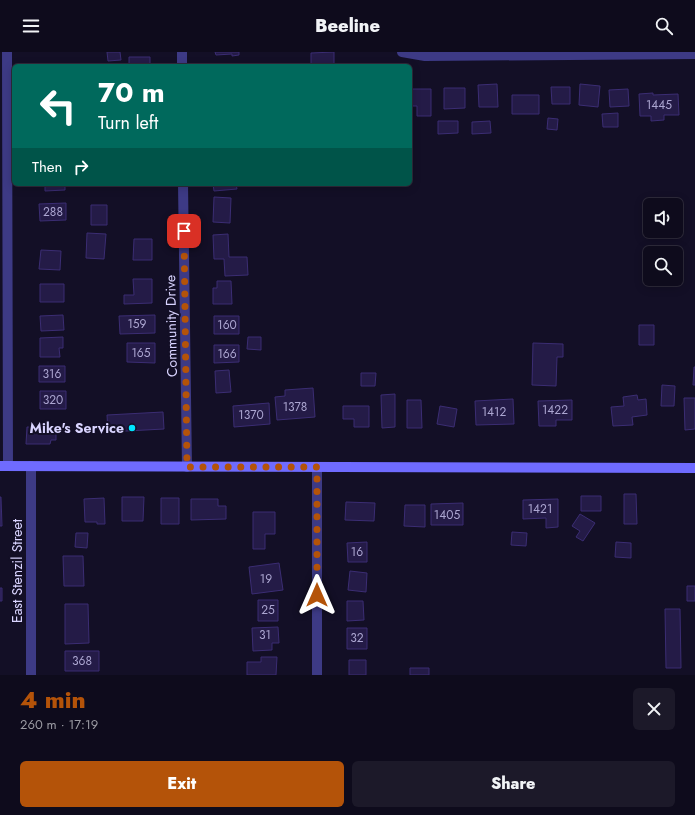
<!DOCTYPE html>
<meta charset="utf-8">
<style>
body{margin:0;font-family:Jost,sans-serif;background:#1c1929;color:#f1f3f6;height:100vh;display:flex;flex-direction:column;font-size:15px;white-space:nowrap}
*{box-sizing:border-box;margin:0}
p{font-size:13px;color:#9b9ba3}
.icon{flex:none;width:22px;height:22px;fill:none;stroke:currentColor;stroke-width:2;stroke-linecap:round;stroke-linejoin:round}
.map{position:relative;height:623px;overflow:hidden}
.sheet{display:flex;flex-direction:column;background:#0e0b1c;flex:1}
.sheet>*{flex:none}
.hud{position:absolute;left:12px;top:12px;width:400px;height:122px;border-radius:6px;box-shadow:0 2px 10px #0003,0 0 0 1px #2e2b3b;background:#00695c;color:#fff;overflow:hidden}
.controls{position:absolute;left:643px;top:146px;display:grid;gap:8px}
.controls a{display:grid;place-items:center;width:40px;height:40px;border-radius:6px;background:#0e0b1c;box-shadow:0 2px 10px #0003,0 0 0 1px #2e2b3b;font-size:20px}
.pin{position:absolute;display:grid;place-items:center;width:34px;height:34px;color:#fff;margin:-17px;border-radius:8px;box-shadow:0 2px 6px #0006}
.me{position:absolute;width:44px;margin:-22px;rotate:0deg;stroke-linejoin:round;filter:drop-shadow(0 0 3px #0008)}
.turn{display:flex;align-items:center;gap:14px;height:84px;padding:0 20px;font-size:18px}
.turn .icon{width:52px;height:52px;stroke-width:2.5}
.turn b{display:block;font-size:28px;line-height:34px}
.then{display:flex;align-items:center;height:38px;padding:0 20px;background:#0003;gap:8px;font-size:15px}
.round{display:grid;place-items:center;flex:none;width:42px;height:42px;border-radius:6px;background:#1c1929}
.head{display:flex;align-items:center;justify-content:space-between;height:68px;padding:0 20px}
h1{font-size:24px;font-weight:800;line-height:30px;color:#b45309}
.primary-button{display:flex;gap:8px;margin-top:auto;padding:8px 20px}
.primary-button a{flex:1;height:46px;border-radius:6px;background:#b45309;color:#fff;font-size:16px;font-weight:800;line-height:46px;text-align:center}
.primary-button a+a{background:#1c1929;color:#f1f3f6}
header{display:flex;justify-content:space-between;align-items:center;height:52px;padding:0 20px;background:#0e0b1c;font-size:18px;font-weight:800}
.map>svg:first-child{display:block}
.building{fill:#241b47;stroke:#3b2d73}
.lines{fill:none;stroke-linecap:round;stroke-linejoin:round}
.street{stroke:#3d3a85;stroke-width:10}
.secondary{stroke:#6f6bff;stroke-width:10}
.route{stroke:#b45309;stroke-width:7;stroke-dasharray:0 12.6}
.poi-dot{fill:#00e5ff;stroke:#130f26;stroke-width:1.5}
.labels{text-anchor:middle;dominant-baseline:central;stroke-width:4;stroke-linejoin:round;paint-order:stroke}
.number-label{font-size:12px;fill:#aca6d1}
.street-label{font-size:14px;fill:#d9d4ff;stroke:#130f26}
.poi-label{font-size:14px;font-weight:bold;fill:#d9d4ff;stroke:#130f26;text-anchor:end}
</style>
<header><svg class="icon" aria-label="menu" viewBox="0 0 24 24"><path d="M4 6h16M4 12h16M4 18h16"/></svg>Beeline<svg class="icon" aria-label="search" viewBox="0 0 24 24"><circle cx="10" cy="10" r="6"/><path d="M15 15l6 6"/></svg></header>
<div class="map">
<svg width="695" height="623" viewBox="0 0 695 623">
<rect width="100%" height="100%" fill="#130f26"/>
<path class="building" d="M 107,0 L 120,0 L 121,8 L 108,9 Z
M 215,0 L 239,0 L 239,3 L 232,4 L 232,2 L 216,3 Z
M 334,0 L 334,14 L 311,14 L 311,1 Z
M 129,5 L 150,5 L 150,14 L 129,14 Z
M 497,32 L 498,55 L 479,55 L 478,33 Z
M 580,32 L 600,34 L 598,55 L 579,53 Z
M 551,35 L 570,35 L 570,52 L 552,52 Z
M 444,36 L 465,36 L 465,56 L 444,57 Z
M 411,37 L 431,37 L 431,64 L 417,64 L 417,54 L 411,54 Z
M 628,37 L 629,54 L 610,55 L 609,38 Z
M 653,41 L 653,43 L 678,42 L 679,63 L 664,63 L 664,68 L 651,69 L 651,64 L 640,64 L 639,42 Z
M 512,43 L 539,43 L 539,62 L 512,62 Z
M 618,61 L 618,75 L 603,75 L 602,62 Z
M 548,66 L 558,67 L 557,78 L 547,77 Z
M 438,69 L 458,69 L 458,81 L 438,82 Z
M 490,69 L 491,81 L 472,82 L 472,70 Z
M 45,132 L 65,132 L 65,138 L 45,139 Z
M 213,132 L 236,132 L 237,137 L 214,139 Z
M 214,145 L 231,146 L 230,171 L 213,170 Z
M 66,151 L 66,168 L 40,169 L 39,152 Z
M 91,153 L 107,153 L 107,173 L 91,173 Z
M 87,181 L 106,182 L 104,207 L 86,206 Z
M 228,182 L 229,205 L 247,205 L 248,223 L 225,224 L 224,207 L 214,207 L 213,183 Z
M 134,187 L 152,187 L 152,208 L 133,208 Z
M 41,198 L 61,199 L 60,218 L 39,217 Z
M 133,227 L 152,227 L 152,251 L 124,252 L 124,243 L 134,243 Z
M 217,229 L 231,229 L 232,252 L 213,252 L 213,236 L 217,236 Z
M 40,232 L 64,232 L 64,250 L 40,250 Z
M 63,263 L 64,278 L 41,279 L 40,264 Z
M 155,263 L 155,281 L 120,282 L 119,264 Z
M 214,264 L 239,264 L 239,282 L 214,282 Z
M 639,273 L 654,273 L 654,293 L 639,293 Z
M 63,285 L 63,296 L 59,296 L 60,305 L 40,305 L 40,286 Z
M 248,285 L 261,285 L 261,298 L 247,297 Z
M 127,291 L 155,291 L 155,311 L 127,310 Z
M 533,291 L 563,292 L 563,305 L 557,305 L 556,334 L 532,333 Z
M 214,293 L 239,293 L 239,310 L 214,311 Z
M 39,314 L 65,314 L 65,330 L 39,330 Z
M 694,315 L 695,315 L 695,333 L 693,333 Z
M 229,318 L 231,340 L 216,341 L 215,319 Z
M 361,321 L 376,321 L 375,334 L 361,334 Z
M 662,333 L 675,334 L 674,354 L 661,354 Z
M 313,336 L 315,365 L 277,368 L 275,345 L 285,344 L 285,338 Z
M 40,339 L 66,339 L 66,357 L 40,357 Z
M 395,342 L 395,375 L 382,376 L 381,343 Z
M 637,343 L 638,348 L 646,347 L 647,363 L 632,365 L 633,373 L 613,374 L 611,355 L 624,354 L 623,345 Z
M 684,346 L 695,346 L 695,377 L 685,378 Z
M 513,347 L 514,372 L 476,373 L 475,349 Z
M 407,348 L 421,348 L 422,376 L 407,376 Z
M 572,348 L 572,368 L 556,368 L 556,374 L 539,374 L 538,349 Z
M 269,351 L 270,372 L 234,375 L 233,354 Z
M 343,354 L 369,354 L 369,375 L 354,375 L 354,367 L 343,367 Z
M 440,354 L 457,357 L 454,375 L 437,372 Z
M 163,360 L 164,377 L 108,380 L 107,363 Z
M 27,375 L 56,376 L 56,388 L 51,388 L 50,392 L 26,392 Z
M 624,442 L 636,442 L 637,472 L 624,472 Z
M 581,444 L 601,444 L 601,459 L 581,459 Z
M 0,445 L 1,445 L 2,474 L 0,474 Z
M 122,445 L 144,445 L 143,469 L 122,469 Z
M 104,446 L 105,472 L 97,472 L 97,470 L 85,470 L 84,447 Z
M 161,446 L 179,446 L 179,472 L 161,472 Z
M 191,447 L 218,447 L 218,454 L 226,454 L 226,467 L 191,468 Z
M 558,447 L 558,475 L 546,476 L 546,466 L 523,467 L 523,448 Z
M 346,450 L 375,451 L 374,469 L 345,468 Z
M 463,451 L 463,473 L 431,473 L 431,452 Z
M 405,453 L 425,453 L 425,475 L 404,474 Z
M 253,460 L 275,460 L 275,482 L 265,482 L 265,497 L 253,497 Z
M 580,462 L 595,471 L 583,489 L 576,485 L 580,479 L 572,474 Z
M 512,480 L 527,481 L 526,494 L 511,493 Z
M 76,481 L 88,481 L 87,496 L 75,495 Z
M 367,490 L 367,510 L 348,510 L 347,491 Z
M 616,490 L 631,491 L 631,506 L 615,505 Z
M 63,504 L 83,504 L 84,534 L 64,534 Z
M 279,511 L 283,538 L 252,542 L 249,515 Z
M 350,519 L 367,521 L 366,540 L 348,538 Z
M 687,534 L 695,534 L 695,549 L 687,549 Z
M 0,536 L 2,536 L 2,549 L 0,549 Z
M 258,548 L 278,548 L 278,569 L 258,569 Z
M 347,549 L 363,549 L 364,568 L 347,569 Z
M 65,552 L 88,552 L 89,591 L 65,592 Z
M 665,557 L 680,557 L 681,616 L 666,616 Z
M 278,575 L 279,591 L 272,591 L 272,598 L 253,599 L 252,576 Z
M 347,576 L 367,576 L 367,597 L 347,597 Z
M 65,599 L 99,599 L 99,619 L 65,619 Z
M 261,605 L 277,605 L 276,623 L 247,623 L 247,610 L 261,610 Z
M 349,608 L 366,608 L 366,623 L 349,623 Z
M 410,616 L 429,616 L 429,623 L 410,623 Z"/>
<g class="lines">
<path class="street" d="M 7,0 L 8,414
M 182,0 L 182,14
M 402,0 L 425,4 L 695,2
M 183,132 L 187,415
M 31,414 L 31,623
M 317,415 L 317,623"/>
<path class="secondary" d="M 0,414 L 695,416"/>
</g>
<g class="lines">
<path class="route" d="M 184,179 L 187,415 L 317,415 L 317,543"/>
</g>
<circle class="poi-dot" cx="132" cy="376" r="4"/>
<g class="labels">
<g class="number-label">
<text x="659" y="53">1445</text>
<text x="53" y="160">288</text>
<text x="137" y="272">159</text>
<text x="227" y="273">160</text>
<text x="141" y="301">165</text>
<text x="227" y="302">166</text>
<text x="52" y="322">316</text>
<text x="53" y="348">320</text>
<text x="295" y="355">1378</text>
<text x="555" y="358">1422</text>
<text x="494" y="360">1412</text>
<text x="251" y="363">1370</text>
<text x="540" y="457">1421</text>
<text x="447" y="463">1405</text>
<text x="357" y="500">16</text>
<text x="266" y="527">19</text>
<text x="268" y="558">25</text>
<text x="265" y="583">31</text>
<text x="357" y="586">32</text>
<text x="82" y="609">368</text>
</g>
<g class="street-label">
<text transform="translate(171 274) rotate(-91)">Community Drive</text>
<text transform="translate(17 519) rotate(-90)">East Stenzil Street</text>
</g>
<g class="poi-label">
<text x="124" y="376">Mike's Service</text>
</g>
</g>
</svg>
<div class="controls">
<a><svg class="icon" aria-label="sound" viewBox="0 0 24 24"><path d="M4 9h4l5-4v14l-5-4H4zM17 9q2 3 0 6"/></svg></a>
<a><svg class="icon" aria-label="search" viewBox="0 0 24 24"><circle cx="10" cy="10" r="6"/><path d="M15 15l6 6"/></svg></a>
</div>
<div class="pin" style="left:184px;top:179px;background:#d93025"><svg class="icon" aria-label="arrive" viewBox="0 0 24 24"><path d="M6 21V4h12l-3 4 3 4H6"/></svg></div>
<svg class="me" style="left:317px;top:543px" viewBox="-20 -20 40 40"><path d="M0-17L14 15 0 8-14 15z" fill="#b45309" stroke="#fff" stroke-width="4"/></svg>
<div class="hud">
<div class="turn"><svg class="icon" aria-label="left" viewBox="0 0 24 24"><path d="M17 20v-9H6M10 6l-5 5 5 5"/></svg><div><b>70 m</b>Turn left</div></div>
<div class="then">Then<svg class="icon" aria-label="right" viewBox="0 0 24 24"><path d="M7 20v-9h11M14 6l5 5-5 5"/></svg></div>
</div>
</div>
<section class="sheet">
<div class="head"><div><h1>4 min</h1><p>260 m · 17:19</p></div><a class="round"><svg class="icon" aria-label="close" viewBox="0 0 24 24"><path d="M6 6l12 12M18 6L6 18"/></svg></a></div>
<div class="primary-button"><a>Exit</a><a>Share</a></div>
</section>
